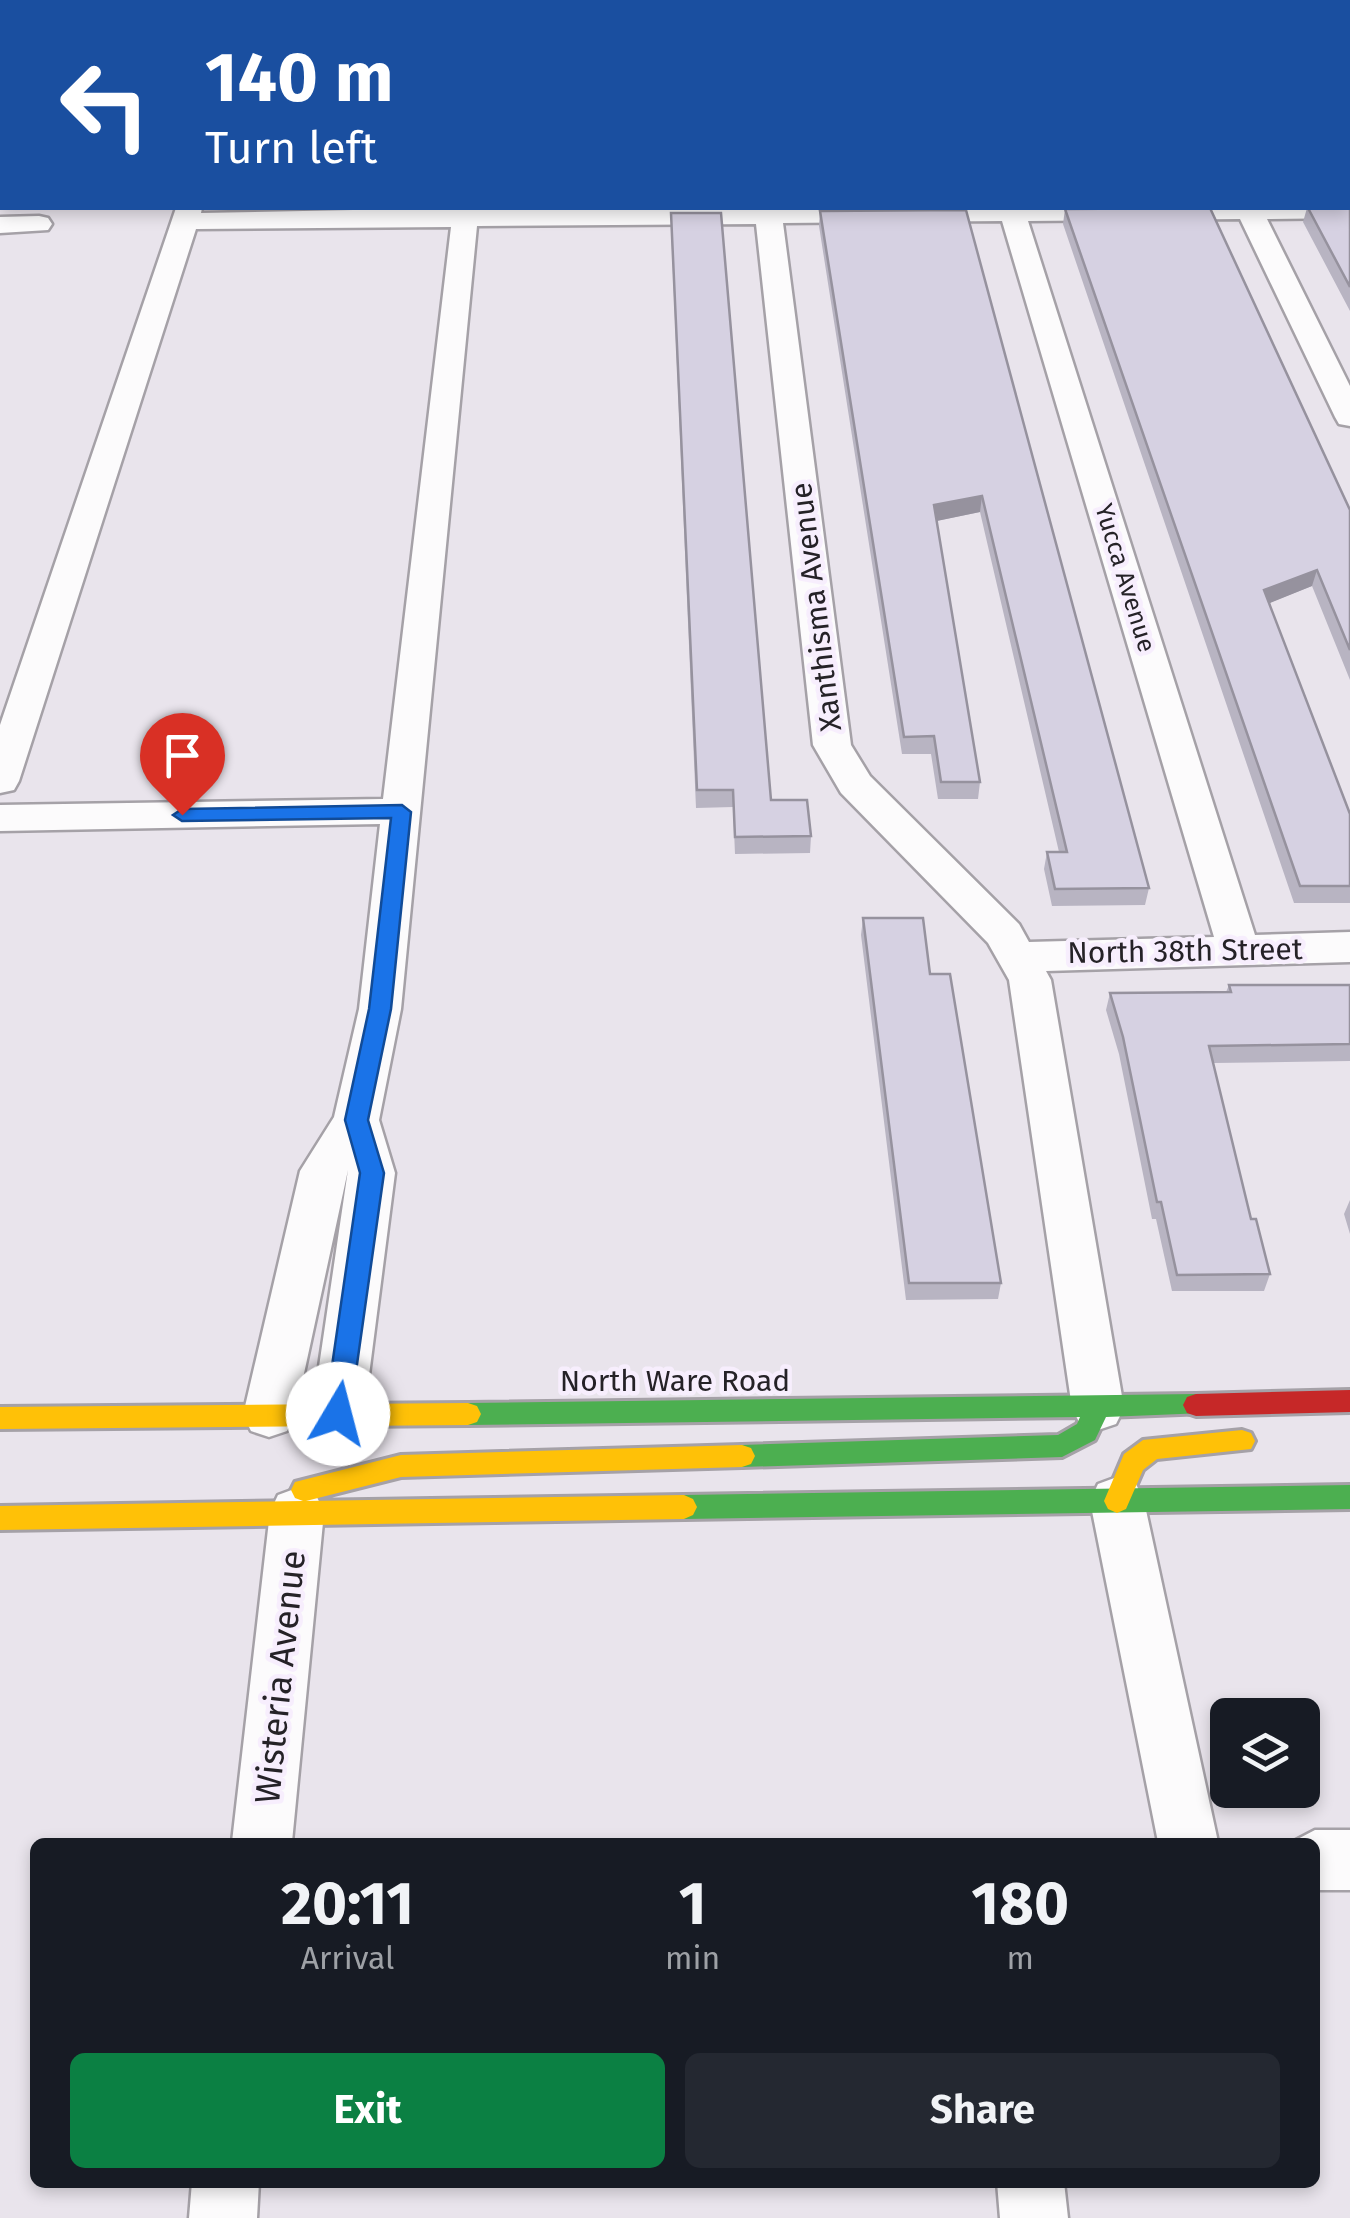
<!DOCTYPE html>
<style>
body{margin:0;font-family:"Fira Sans",sans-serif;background:#242831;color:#f1f3f6;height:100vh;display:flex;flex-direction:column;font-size:38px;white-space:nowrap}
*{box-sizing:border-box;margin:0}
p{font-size:32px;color:#9ea1a6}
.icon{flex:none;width:55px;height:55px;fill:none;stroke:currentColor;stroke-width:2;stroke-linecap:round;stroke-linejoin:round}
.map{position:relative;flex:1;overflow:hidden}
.sheet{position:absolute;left:30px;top:1838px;width:1290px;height:350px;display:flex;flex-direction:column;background:#171b24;border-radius:15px;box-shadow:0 5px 15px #0003}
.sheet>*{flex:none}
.hud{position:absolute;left:0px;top:0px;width:1350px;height:210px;box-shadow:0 5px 15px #0003;background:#1a4fa0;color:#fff;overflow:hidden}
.tools{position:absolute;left:1210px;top:1698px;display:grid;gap:20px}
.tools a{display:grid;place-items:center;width:110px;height:110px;border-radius:15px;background:#171b24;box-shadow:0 5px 15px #0003;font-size:50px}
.pin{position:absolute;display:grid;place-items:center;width:85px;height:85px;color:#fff;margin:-102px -42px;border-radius:50% 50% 50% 0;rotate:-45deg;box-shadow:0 0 10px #0007}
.pin .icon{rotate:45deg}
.me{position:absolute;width:110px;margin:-55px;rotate:8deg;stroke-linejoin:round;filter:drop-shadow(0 0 8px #0008)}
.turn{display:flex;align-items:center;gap:35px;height:210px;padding:0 40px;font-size:45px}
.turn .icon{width:130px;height:130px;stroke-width:2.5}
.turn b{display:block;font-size:70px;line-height:85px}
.eta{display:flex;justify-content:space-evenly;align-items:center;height:170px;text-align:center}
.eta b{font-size:60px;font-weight:700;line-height:70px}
.primary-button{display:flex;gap:20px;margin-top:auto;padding:20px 40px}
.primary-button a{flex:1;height:115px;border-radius:15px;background:#0b8043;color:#fff;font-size:40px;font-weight:700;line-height:115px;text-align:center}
.primary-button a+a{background:#242831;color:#f1f3f6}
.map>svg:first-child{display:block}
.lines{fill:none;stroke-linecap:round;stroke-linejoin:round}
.street-casing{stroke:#a5a1a7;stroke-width:5}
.fast-casing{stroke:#a5a1a7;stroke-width:6}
.slow-casing{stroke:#a5a1a7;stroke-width:6}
.jam-casing{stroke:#a5a1a7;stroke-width:6}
.street{fill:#fcfbfc;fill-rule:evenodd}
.fast{fill:#4caf50;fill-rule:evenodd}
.slow{fill:#ffc107;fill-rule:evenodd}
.jam{fill:#c62828;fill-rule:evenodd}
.wall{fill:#b8b4c2}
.shaded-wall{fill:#96929e}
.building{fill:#d6d1e2;stroke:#96929e;stroke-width:2.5}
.route{fill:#1a73e8;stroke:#114b97;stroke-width:2.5}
.labels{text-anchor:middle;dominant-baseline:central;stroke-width:9;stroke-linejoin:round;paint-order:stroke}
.far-street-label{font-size:25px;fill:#252227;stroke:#f7eefd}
.street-label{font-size:30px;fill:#252227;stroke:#f7eefd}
.near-street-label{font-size:35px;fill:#252227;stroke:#f7eefd}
</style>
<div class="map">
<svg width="1350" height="2218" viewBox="0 0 1350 2218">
<rect width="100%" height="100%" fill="#e9e4ec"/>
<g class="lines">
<defs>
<path id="street" d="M 1348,202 L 1350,218 L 1267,219 L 1350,386 L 1350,426 L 1339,424 L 1335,417 L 1240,219 L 1028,221 L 1255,935 L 1350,932 L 1350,962 L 1046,971 L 1051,980 L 1124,1408 L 1116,1424 L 1098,1430 L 1080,1424 L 1072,1408 L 1009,980 L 988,943 L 841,793 L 813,745 L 756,224 L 477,226 L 401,1009 L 379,1120 L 395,1173 L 364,1414 L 356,1430 L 338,1436 L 320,1430 L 312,1414 L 348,1170 L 295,1415 L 287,1431 L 269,1437 L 251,1431 L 243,1415 L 300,1171 L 334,1117 L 359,1009 L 380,824 L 0,831 L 0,805 L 383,799 L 451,227 L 196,229 L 19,781 L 14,790 L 0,793 L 0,725 L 176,208 L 202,208 L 201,213 L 453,208 L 1348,208 ZM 1002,221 L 1214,937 L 1029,942 L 1019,924 L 870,776 L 851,745 L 783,223 Z
M 39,216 L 48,218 L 52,224 L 48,230 L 0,233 L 0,217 Z
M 1117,1477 L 1136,1484 L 1144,1501 L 1218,1842 L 1158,1842 L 1090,1501 L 1098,1484 Z
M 297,1488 L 316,1495 L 324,1512 L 292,1842 L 232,1842 L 270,1512 L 278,1495 Z
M 1315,1830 L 1350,1830 L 1350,1890 L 1315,1890 L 1315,1842 L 1292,1842 Z
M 192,2182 L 259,2182 L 257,2218 L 189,2218 Z
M 997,2182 L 1064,2182 L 1068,2218 L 1000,2218 Z"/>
<path id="fast" d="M 1196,1394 L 1205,1397 L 1209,1405 L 1205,1413 L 1106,1417 L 1095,1440 L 1062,1457 L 742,1467 L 733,1464 L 729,1456 L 733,1448 L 742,1445 L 1058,1435 L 1077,1424 L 1080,1417 L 468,1425 L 459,1422 L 455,1414 L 459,1406 L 468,1403 Z
M 1350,1485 L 1350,1509 L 684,1519 L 675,1515 L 671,1507 L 675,1499 L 684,1495 Z"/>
<path id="slow" d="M 468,1403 L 477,1406 L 481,1414 L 477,1422 L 468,1425 L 0,1429 L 0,1407 Z
M 1242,1430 L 1251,1433 L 1255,1441 L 1251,1449 L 1157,1459 L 1143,1470 L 1126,1509 L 1117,1513 L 1108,1509 L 1104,1501 L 1124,1454 L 1143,1440 Z
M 742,1445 L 751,1448 L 755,1456 L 751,1464 L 742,1467 L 401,1477 L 306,1501 L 684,1495 L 693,1499 L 697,1507 L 693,1515 L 684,1519 L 0,1530 L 0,1506 L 303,1501 L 295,1498 L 291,1490 L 295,1482 L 401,1455 Z"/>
<path id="jam" d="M 1350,1390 L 1350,1412 L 1196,1416 L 1187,1413 L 1183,1405 L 1187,1397 L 1196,1394 Z"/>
</defs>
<use href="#street" class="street-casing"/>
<use href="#fast" class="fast-casing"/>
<use href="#slow" class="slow-casing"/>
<use href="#jam" class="jam-casing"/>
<use href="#street" class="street"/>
<use href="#fast" class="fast"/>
<use href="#slow" class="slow"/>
<use href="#jam" class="jam"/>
</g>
<path class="wall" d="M 1350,206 L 1350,311 L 1303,222 L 1307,208 Z
M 1065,209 L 1350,510 L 1350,680 L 1312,586 L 1269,603 L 1350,814 L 1350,903 L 1294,903 L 1063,224 Z
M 966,210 L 1149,888 L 1145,905 L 1052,906 L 1044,869 L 1047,852 L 1059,852 L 980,512 L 936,521 L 980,782 L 978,799 L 938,799 L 931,754 L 902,754 L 819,226 L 820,211 Z
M 671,228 L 771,800 L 811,836 L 810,853 L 735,854 L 733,807 L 696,808 Z
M 863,918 L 930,974 L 1001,1283 L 998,1299 L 906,1300 L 861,935 Z
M 1229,985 L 1350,985 L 1350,1061 L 1213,1063 L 1251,1219 L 1270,1274 L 1264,1291 L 1172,1291 L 1156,1219 L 1152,1219 L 1119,1054 L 1106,1010 L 1110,993 L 1226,992 Z
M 1350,1200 L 1350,1234 L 1344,1214 Z"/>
<path class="shaded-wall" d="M 982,496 L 980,512 L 932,522 L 934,505 Z
M 1317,570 L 1312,586 L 1260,607 L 1264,590 Z"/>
<path class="building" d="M 1348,79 L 1350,80 L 1350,186 L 1348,189 Z
M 1348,206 L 1350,206 L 1350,287 L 1308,208 Z
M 1210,208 L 1350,510 L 1350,650 L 1317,570 L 1264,590 L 1350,814 L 1350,886 L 1300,886 L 1065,209 Z
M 966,210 L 1149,888 L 1055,889 L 1047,852 L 1067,852 L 982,496 L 934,505 L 980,782 L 941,782 L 934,736 L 904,737 L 820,211 Z
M 671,213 L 721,213 L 771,800 L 807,800 L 811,836 L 735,837 L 733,790 L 697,790 Z
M 863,918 L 923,918 L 930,974 L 950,974 L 1001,1283 L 909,1283 Z
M 1229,985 L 1350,985 L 1350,1044 L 1209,1046 L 1251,1219 L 1256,1219 L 1270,1274 L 1177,1275 L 1161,1202 L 1157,1202 L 1123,1037 L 1110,993 L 1231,992 Z"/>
<path class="route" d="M 402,805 L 411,812 L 391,1009 L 368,1120 L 384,1173 L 350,1414 L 347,1421 L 338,1425 L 328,1421 L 325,1414 L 360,1173 L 345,1120 L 369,1009 L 391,818 L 182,821 L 173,815 L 182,809 Z"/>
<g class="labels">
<g class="far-street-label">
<text transform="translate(1125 578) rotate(73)">Yucca Avenue</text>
</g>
<g class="street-label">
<text transform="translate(816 607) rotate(-97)">Xanthisma Avenue</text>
<text transform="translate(1185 951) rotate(-1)">North 38th Street</text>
<text x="675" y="1381">North Ware Road</text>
</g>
<g class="near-street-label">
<text transform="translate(280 1677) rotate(-84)">Wisteria Avenue</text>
</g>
</g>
</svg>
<div class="tools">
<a><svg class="icon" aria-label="layers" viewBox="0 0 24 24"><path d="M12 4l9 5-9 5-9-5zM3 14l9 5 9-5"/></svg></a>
</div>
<div class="pin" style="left:182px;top:815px;background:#d93025"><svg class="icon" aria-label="arrive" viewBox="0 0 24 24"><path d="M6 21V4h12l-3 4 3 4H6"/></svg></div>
<svg class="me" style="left:338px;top:1414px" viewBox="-20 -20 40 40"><circle r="19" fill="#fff"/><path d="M0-13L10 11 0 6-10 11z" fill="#1a73e8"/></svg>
<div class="hud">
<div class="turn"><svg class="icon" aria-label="left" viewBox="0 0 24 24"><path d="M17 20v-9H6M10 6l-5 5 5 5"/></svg><div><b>140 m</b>Turn left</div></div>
</div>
<section class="sheet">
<div class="eta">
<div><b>20:11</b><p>Arrival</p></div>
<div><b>1</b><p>min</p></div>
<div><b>180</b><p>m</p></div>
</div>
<div class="primary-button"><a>Exit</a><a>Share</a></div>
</section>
</div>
